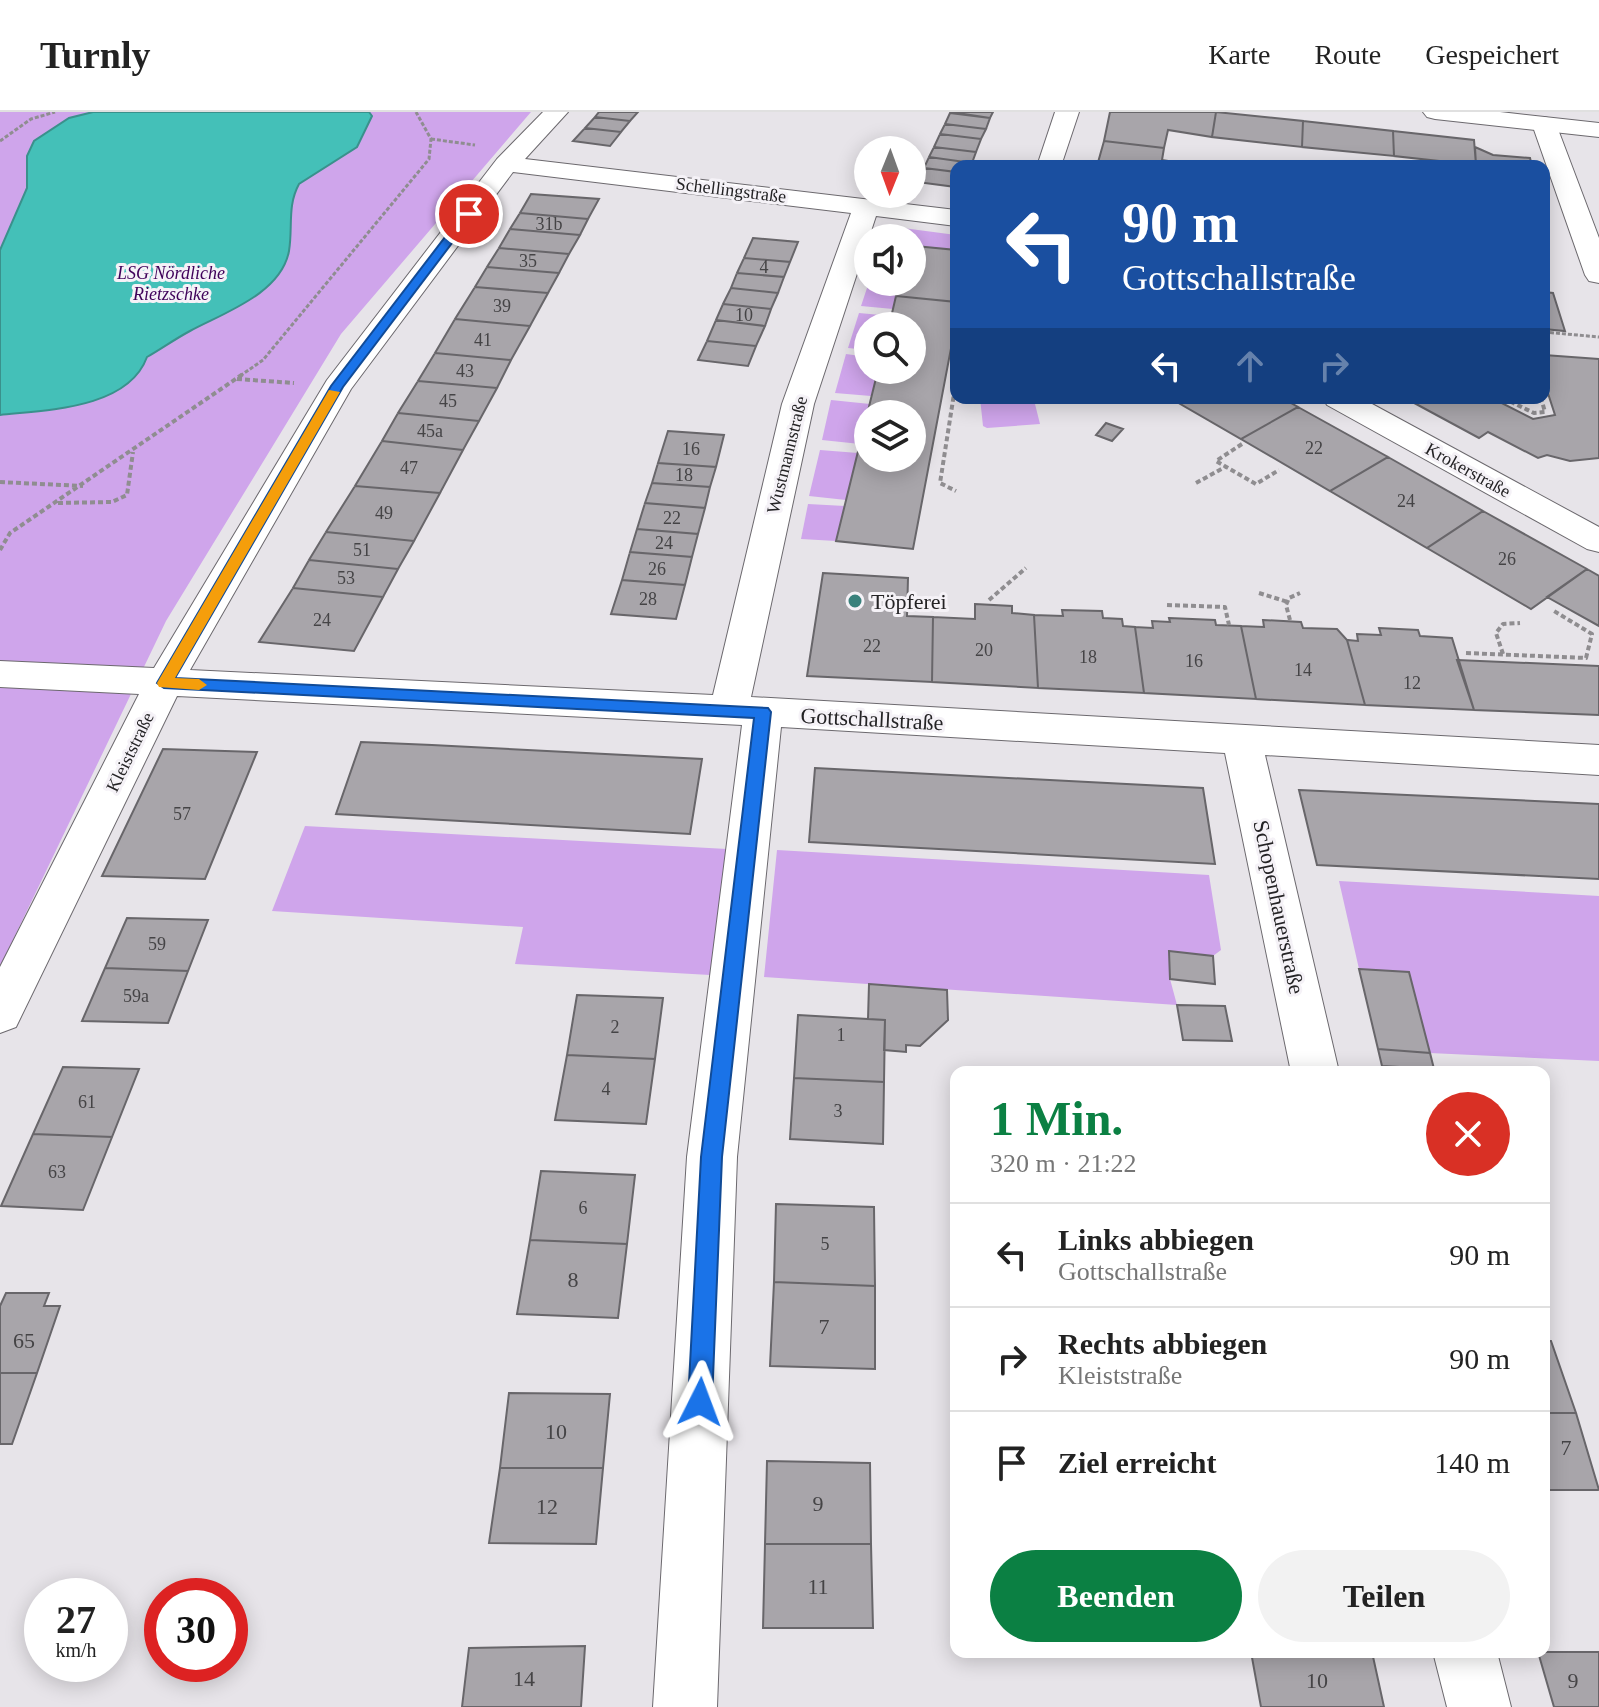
<!DOCTYPE html>
<html lang="de">
<meta charset="utf-8">
<style>
body{margin:0;font-family:"Times New Roman",serif;background:#f2f2f2;color:#222;height:100vh;display:flex;flex-direction:column;font-size:30px;white-space:nowrap}
*{box-sizing:border-box;margin:0}
p{font-size:26px;color:#767676}
.icon{flex:none;width:44px;height:44px;fill:none;stroke:currentColor;stroke-width:2;stroke-linecap:round;stroke-linejoin:round}
.map{position:relative;flex:1;overflow:hidden}
.sheet{position:absolute;left:950px;top:954px;width:600px;height:592px;display:flex;flex-direction:column;background:#fff;border-radius:16px;box-shadow:0 4px 20px #0003}
.sheet>*{flex:none}
.hud{position:absolute;left:950px;top:48px;width:600px;height:244px;border-radius:16px;box-shadow:0 4px 20px #0003;background:#1a4fa0;color:#fff;overflow:hidden}
.needle{width:52px;rotate:181deg}
.buttons{position:absolute;left:854px;top:24px;display:grid;gap:16px}
.buttons a{display:grid;place-items:center;width:72px;height:72px;border-radius:50%;background:#fff;box-shadow:0 4px 20px #0003;font-size:40px}
.speed{position:absolute;left:24px;top:1466px;display:flex;gap:16px;font-size:40px;font-weight:700;text-align:center}
.speed>*{display:grid;place-content:center;width:104px;height:104px;border-radius:50%;background:#fff;box-shadow:0 4px 20px #0003;line-height:1}
.speed small{font-size:20px;font-weight:400}
.speed .limit{border:12px solid #d22;background:#fff;color:#111}
.pin{position:absolute;display:grid;place-items:center;width:68px;height:68px;color:#fff;margin:-34px;border:4px solid #fff;border-radius:50%;box-shadow:0 2px 8px #0007}
.me{position:absolute;width:88px;margin:-44px;rotate:3deg;stroke-linejoin:round;filter:drop-shadow(0 0 6px #0008)}
.turn{display:flex;align-items:center;gap:28px;height:168px;padding:0 40px;font-size:36px}
.turn .icon{width:104px;height:104px;stroke-width:2.5}
.turn b{display:block;font-size:56px;line-height:68px}
.lanes{display:flex;align-items:center;height:76px;padding:0 40px;background:#0003;justify-content:center;gap:40px;direction:ltr}
.lanes .off{opacity:.35}
.round{display:grid;place-items:center;flex:none;width:84px;height:84px;border-radius:42px;background:#f2f2f2}
.headline{display:flex;align-items:center;justify-content:space-between;height:136px;padding:0 40px}
h1{font-size:48px;font-weight:700;line-height:60px;color:#0b8043}
.cta{display:flex;gap:16px;margin-top:auto;padding:16px 40px}
.cta a{flex:1;height:92px;border-radius:48px;background:#0b8043;color:#fff;font-size:32px;font-weight:700;line-height:92px;text-align:center}
.cta a+a{background:#f2f2f2;color:#222}
ul{padding:0;list-style:none}
li{display:flex;align-items:center;gap:24px;height:104px;padding:0 40px;border-top:2px solid #e0e0e0}
li div{flex:1}
li b{display:block;font-size:30px}
li em{font-style:normal}
header{display:flex;align-items:center;gap:48px;box-sizing:border-box;height:112px;padding:0 40px;background:#fff;border-bottom:2px solid #e0e0e0}
header strong{font-size:38px}
nav{display:flex;gap:44px;margin-inline-start:auto;font-size:28px}
.map>svg:first-child{display:block}
.green{fill:#cfa5eb}
.water{fill:#44c0b8;stroke:#3a918c;stroke-width:2}
.building{fill:#a8a5aa;stroke:#68666a;stroke-width:2;fill-rule:evenodd}
.lines{fill:none;stroke-linecap:round;stroke-linejoin:round}
.street-casing{stroke:#6c696e;stroke-width:2}
.secondary-casing{stroke:#6c696e;stroke-width:2}
.path-far1{stroke:#8f8d90;stroke-width:3;stroke-dasharray:4 2;stroke-linecap:butt}
.path{stroke:#8f8d90;stroke-width:4;stroke-dasharray:5 3;stroke-linecap:butt}
.street{fill:#fff;fill-rule:evenodd}
.secondary{fill:#fff;fill-rule:evenodd}
.route{fill:#1a73e8;stroke:#114b97;stroke-width:2}
.slow{fill:#f59e0b}
.poi-dot{fill:#39817c;stroke:#f5f2f7;stroke-width:3}
.labels{text-anchor:middle;dominant-baseline:central;stroke-width:6;stroke-linejoin:round;paint-order:stroke}
.far-street-label{font-size:18px;fill:#242325;stroke:#f5f2f7}
.number-label{font-size:18px;fill:#454446}
.far-park-label{font-size:18px;font-style:italic;fill:#3f025a;stroke:#f5f2f7}
.poi-label{font-size:22px;fill:#242325;stroke:#f5f2f7;text-anchor:start}
.street-label{font-size:22px;fill:#242325;stroke:#f5f2f7}
.near-number-label{font-size:22px;fill:#454446}
</style>
<header>
<strong>Turnly</strong>
<nav><a>Karte</a><a>Route</a><a>Gespeichert</a></nav>
</header>
<div class="map">
<svg width="1599" height="1595" viewBox="0 0 1599 1595">
<rect width="100%" height="100%" fill="#e7e4e9"/>
<path class="green" d="M 0,0 L 531,0 L 341,222 L 166,509 L 0,855 Z
M 903,116 L 956,123 L 956,138 L 915,134 L 912,141 L 912,126 L 886,126 L 887,121 Z
M 869,170 L 901,170 L 893,197 L 861,194 Z
M 859,201 L 891,204 L 889,214 L 868,214 L 868,238 L 848,236 Z
M 846,242 L 868,245 L 868,258 L 878,258 L 871,284 L 835,281 Z
M 980,286 L 1034,288 L 1040,312 L 987,316 L 983,314 Z
M 831,288 L 870,292 L 860,332 L 822,328 Z
M 820,338 L 858,341 L 846,388 L 809,384 Z
M 808,392 L 845,394 L 836,429 L 801,427 Z
M 305,714 L 727,737 L 710,863 L 515,852 L 523,815 L 272,799 Z
M 777,738 L 1209,763 L 1221,838 L 1213,844 L 1169,839 L 1170,867 L 1177,893 L 764,865 Z
M 1339,769 L 1599,784 L 1599,949 L 1430,941 L 1409,861 L 1359,857 Z"/>
<path class="water" d="M 93,0 L 369,0 L 372,4 L 357,35 L 299,72 C 287,94 293,115 289,139 C 281,182 223,201 190,219 C 175,227 161,237 147,245 C 128,297 46,298 0,303 L 0,138 L 27,76 L 27,44 L 34,29 L 69,6 Z"/>
<path class="building" d="M 599,0 L 638,0 L 630,9 L 595,5 Z
M 951,0 L 993,0 L 990,6 Z
M 1110,0 L 1216,0 L 1212,25 L 1168,18 L 1164,36 L 1104,29 Z
M 1216,0 L 1303,9 L 1302,35 L 1212,25 Z
M 950,1 L 990,6 L 986,17 L 945,12 Z
M 595,5 L 630,9 L 621,20 L 585,16 Z
M 1303,9 L 1393,19 L 1394,44 L 1302,35 Z
M 945,12 L 986,17 L 981,27 L 940,22 Z
M 585,16 L 621,20 L 610,34 L 573,29 Z
M 1393,19 L 1474,28 L 1476,53 L 1394,44 Z
M 940,22 L 981,27 L 976,40 L 934,35 Z
M 1104,29 L 1164,36 L 1162,48 L 1175,50 L 1174,54 L 1097,54 Z
M 934,35 L 976,40 L 972,51 L 929,45 Z
M 1475,35 L 1493,43 L 1530,46 L 1532,54 L 1473,54 L 1476,53 Z
M 929,45 L 972,51 L 970,54 L 956,54 L 956,60 L 924,56 Z
M 924,56 L 956,60 L 956,75 L 917,70 Z
M 531,82 L 599,87 L 588,107 L 520,101 Z
M 520,101 L 588,107 L 580,123 L 510,117 Z
M 510,117 L 580,123 L 569,142 L 499,136 Z
M 753,126 L 798,130 L 790,150 L 744,146 Z
M 915,134 L 956,138 L 956,190 L 896,184 L 901,170 L 912,170 Z
M 499,136 L 569,142 L 559,161 L 487,155 Z
M 744,146 L 790,150 L 784,165 L 737,161 Z
M 487,155 L 559,161 L 548,181 L 475,175 Z
M 737,161 L 784,165 L 778,181 L 731,176 Z
M 475,175 L 548,181 L 530,214 L 455,207 Z
M 731,176 L 778,181 L 771,197 L 723,192 Z
M 1544,180 L 1553,181 L 1565,219 L 1544,217 Z
M 896,184 L 956,190 L 956,210 L 913,437 L 836,429 L 878,258 L 912,258 L 912,214 L 889,214 ZM 868,302 L 912,302 L 912,346 L 868,346 Z
M 723,192 L 771,197 L 765,214 L 716,208 Z
M 455,207 L 530,214 L 511,248 L 435,241 Z
M 716,208 L 765,214 L 756,234 L 707,229 Z
M 707,229 L 756,234 L 748,254 L 698,248 Z
M 435,241 L 511,248 L 497,276 L 418,269 Z
M 1544,243 L 1599,247 L 1599,346 L 1570,349 L 1547,343 L 1538,346 L 1488,320 L 1479,326 L 1405,286 L 1492,286 L 1533,307 L 1555,303 L 1544,269 Z
M 418,269 L 497,276 L 479,309 L 398,301 Z
M 1170,286 L 1282,286 L 1298,295 L 1241,327 Z
M 1298,295 L 1388,345 L 1330,379 L 1241,327 Z
M 398,301 L 479,309 L 463,338 L 382,329 Z
M 1106,311 L 1123,317 L 1112,329 L 1096,323 Z
M 668,319 L 724,323 L 716,355 L 658,351 Z
M 382,329 L 463,338 L 440,381 L 355,374 Z
M 1388,345 L 1483,399 L 1427,436 L 1330,379 Z
M 658,351 L 716,355 L 710,375 L 652,371 Z
M 652,371 L 710,375 L 705,396 L 645,391 Z
M 355,374 L 440,381 L 414,429 L 326,420 Z
M 645,391 L 705,396 L 698,422 L 637,417 Z
M 1483,399 L 1587,457 L 1531,497 L 1427,436 Z
M 637,417 L 698,422 L 692,445 L 630,440 Z
M 326,420 L 414,429 L 398,457 L 309,448 Z
M 630,440 L 692,445 L 685,473 L 622,468 Z
M 309,448 L 398,457 L 383,485 L 293,476 Z
M 1587,457 L 1599,464 L 1599,514 L 1547,485 Z
M 823,461 L 908,466 L 907,504 L 933,505 L 932,570 L 807,564 Z
M 622,468 L 685,473 L 676,507 L 611,502 Z
M 293,476 L 383,485 L 354,539 L 259,530 Z
M 975,492 L 1012,494 L 1012,501 L 1034,503 L 1038,576 L 932,570 L 933,505 L 975,507 Z
M 1062,498 L 1102,499 L 1103,506 L 1122,507 L 1123,514 L 1135,515 L 1144,581 L 1038,576 L 1034,503 L 1063,504 Z
M 1169,506 L 1215,508 L 1216,513 L 1241,514 L 1256,587 L 1144,581 L 1135,515 L 1153,516 L 1152,509 L 1170,510 Z
M 1263,508 L 1301,510 L 1303,516 L 1337,517 L 1347,528 L 1365,593 L 1256,587 L 1241,514 L 1264,515 Z
M 1379,516 L 1418,518 L 1420,524 L 1452,526 L 1474,598 L 1365,593 L 1347,528 L 1358,529 L 1357,522 L 1381,523 Z
M 1457,548 L 1599,554 L 1599,603 L 1474,598 Z
M 361,630 L 432,633 L 702,647 L 690,722 L 336,702 Z
M 163,637 L 257,640 L 205,767 L 102,764 Z
M 815,656 L 1203,676 L 1215,752 L 809,730 Z
M 1299,678 L 1599,692 L 1599,767 L 1317,753 Z
M 127,806 L 208,808 L 188,859 L 105,856 Z
M 1169,839 L 1213,844 L 1215,872 L 1170,867 Z
M 105,856 L 188,859 L 168,911 L 82,909 Z
M 1359,857 L 1409,860 L 1430,941 L 1378,937 Z
M 869,872 L 947,878 L 948,908 L 920,934 L 906,933 L 906,940 L 884,938 L 885,908 L 868,907 Z
M 577,883 L 663,886 L 655,947 L 567,943 Z
M 1177,893 L 1225,894 L 1232,929 L 1183,928 Z
M 798,903 L 885,908 L 884,970 L 794,966 Z
M 1378,937 L 1430,941 L 1434,957 L 1382,954 Z
M 567,943 L 655,947 L 646,1012 L 555,1008 Z
M 63,955 L 139,957 L 112,1025 L 33,1022 Z
M 794,966 L 884,970 L 883,1032 L 790,1027 Z
M 33,1022 L 112,1025 L 83,1098 L 1,1094 Z
M 541,1059 L 635,1063 L 627,1132 L 530,1128 Z
M 776,1092 L 874,1095 L 875,1174 L 774,1170 Z
M 530,1128 L 627,1132 L 618,1206 L 517,1202 Z
M 774,1170 L 875,1174 L 875,1257 L 770,1254 Z
M 6,1181 L 49,1181 L 44,1194 L 60,1194 L 37,1261 L 0,1261 L 0,1194 Z
M 1544,1229 L 1551,1229 L 1576,1301 L 1544,1301 Z
M 0,1261 L 37,1261 L 12,1332 L 0,1332 Z
M 509,1281 L 610,1282 L 603,1356 L 500,1356 Z
M 1544,1301 L 1576,1301 L 1599,1378 L 1544,1378 Z
M 767,1349 L 870,1351 L 871,1432 L 765,1432 Z
M 500,1356 L 603,1356 L 596,1432 L 489,1431 Z
M 765,1432 L 871,1432 L 873,1516 L 763,1516 Z
M 585,1534 L 581,1595 L 462,1595 L 469,1536 Z
M 1251,1540 L 1372,1540 L 1384,1595 L 1261,1595 Z
M 1538,1540 L 1599,1540 L 1599,1595 L 1554,1595 Z"/>
<g class="lines">
<defs>
<path id="street" d="M 543,0 L 568,0 L 525,47 L 956,98 L 956,114 L 876,104 L 814,292 L 751,585 L 1599,633 L 1599,663 L 1265,643 L 1339,960 L 1291,960 L 1225,641 L 781,615 L 737,1045 L 717,1595 L 653,1595 L 687,1045 L 742,613 L 177,584 L 16,915 L 0,921 L 0,855 L 139,582 L 0,575 L 0,549 L 154,556 L 327,268 L 497,47 ZM 513,60 L 851,101 L 782,292 L 713,583 L 190,558 L 351,277 Z
M 1055,0 L 1079,0 L 1061,54 L 1037,54 Z
M 1544,5 L 1552,7 L 1556,12 L 1599,126 L 1599,171 L 1589,169 L 1585,163 L 1532,12 L 1536,7 Z
M 1323,286 L 1361,286 L 1599,415 L 1599,440 L 1587,437 L 1327,293 Z
M 1433,1540 L 1497,1540 L 1511,1595 L 1447,1595 Z"/>
<path id="secondary" d="M 1423,0 L 1500,0 L 1599,11 L 1599,25 L 1435,7 L 1427,5 Z"/>
</defs>
<use href="#street" class="street-casing"/>
<use href="#secondary" class="secondary-casing"/>
<path class="path-far1" d="M 431,27 L 475,33
M 0,29 L 31,7 L 55,0
M 1544,220 L 1599,225
M 240,264 L 263,248 L 429,47 L 431,27 L 416,0"/>
<path class="path" d="M 237,267 L 294,271
M 956,269 L 940,371 L 956,379
M 1503,286 L 1534,301 L 1545,300 L 1541,286
M 1242,332 L 1216,349 L 1256,372 L 1279,358
M 0,370 L 83,374
M 1196,371 L 1225,355
M 58,391 L 112,390 L 127,383 L 133,340
M 0,438 L 10,421 L 243,262
M 1259,481 L 1288,490
M 989,488 L 1026,456
M 1167,493 L 1225,495 L 1229,513
M 1290,508 L 1286,493 L 1289,486 L 1300,481
M 1466,541 L 1586,546 L 1592,522 L 1554,499
M 1503,542 L 1496,521 L 1503,512 L 1520,511"/>
<use href="#street" class="street"/>
<use href="#secondary" class="secondary"/>
</g>
<path class="route" d="M 465,99 L 474,102 L 343,275 L 175,566 L 768,596 L 771,600 L 722,1045 L 712,1290 L 708,1298 L 700,1301 L 692,1298 L 688,1290 L 701,1045 L 754,606 L 164,576 L 157,571 L 331,274 Z"/>
<path class="slow" d="M 329,278 L 340,280 L 175,566 L 199,567 L 207,573 L 199,578 L 159,575 L 157,571 Z"/>
<circle class="poi-dot" cx="855" cy="489" r="8"/>
<g class="labels">
<g class="far-street-label">
<text transform="translate(731 78) rotate(7)">Schellingstraße</text>
<text transform="translate(787 343) rotate(-76)">Wustmannstraße</text>
<text transform="translate(1468 358) rotate(29)">Krokerstraße</text>
<text transform="translate(130 640) rotate(-64)">Kleiststraße</text>
</g>
<g class="number-label">
<text x="549" y="112">31b</text>
<text x="528" y="149">35</text>
<text x="764" y="155">4</text>
<text x="502" y="194">39</text>
<text x="744" y="203">10</text>
<text x="483" y="228">41</text>
<text x="465" y="259">43</text>
<text x="448" y="289">45</text>
<text x="430" y="319">45a</text>
<text x="1314" y="336">22</text>
<text x="691" y="337">16</text>
<text x="409" y="356">47</text>
<text x="684" y="363">18</text>
<text x="1406" y="389">24</text>
<text x="384" y="401">49</text>
<text x="672" y="406">22</text>
<text x="664" y="431">24</text>
<text x="362" y="438">51</text>
<text x="1507" y="447">26</text>
<text x="657" y="457">26</text>
<text x="346" y="466">53</text>
<text x="648" y="487">28</text>
<text x="322" y="508">24</text>
<text x="872" y="534">22</text>
<text x="984" y="538">20</text>
<text x="1088" y="545">18</text>
<text x="1194" y="549">16</text>
<text x="1303" y="558">14</text>
<text x="1412" y="571">12</text>
<text x="182" y="702">57</text>
<text x="157" y="832">59</text>
<text x="136" y="884">59a</text>
<text x="615" y="915">2</text>
<text x="841" y="923">1</text>
<text x="606" y="977">4</text>
<text x="87" y="990">61</text>
<text x="838" y="999">3</text>
<text x="57" y="1060">63</text>
<text x="583" y="1096">6</text>
<text x="825" y="1132">5</text>
</g>
<g class="far-park-label">
<text x="171" y="161">LSG Nördliche<tspan x="171" dy="21">Rietzschke</tspan></text>
</g>
<g class="poi-label">
<text x="871" y="489">Töpferei</text>
</g>
<g class="street-label">
<text transform="translate(872 607) rotate(3)">Gottschallstraße</text>
<text transform="translate(1279 795) rotate(78)">Schopenhauerstraße</text>
</g>
<g class="near-number-label">
<text x="573" y="1167">8</text>
<text x="824" y="1214">7</text>
<text x="24" y="1228">65</text>
<text x="556" y="1319">10</text>
<text x="1566" y="1335">7</text>
<text x="818" y="1391">9</text>
<text x="547" y="1394">12</text>
<text x="818" y="1474">11</text>
<text x="524" y="1566">14</text>
<text x="1317" y="1568">10</text>
<text x="1573" y="1568">9</text>
</g>
</g>
</svg>
<div class="buttons">
<a><svg class="needle" viewBox="-14 -14 28 28"><path d="M0-13l5 13h-10z" fill="#e53935"/><path d="M0 13l5-13h-10z" fill="#767676"/></svg></a>
<a><svg class="icon" aria-label="sound" viewBox="0 0 24 24"><path d="M4 9h4l5-4v14l-5-4H4zM17 9q2 3 0 6"/></svg></a>
<a><svg class="icon" aria-label="search" viewBox="0 0 24 24"><circle cx="10" cy="10" r="6"/><path d="M15 15l6 6"/></svg></a>
<a><svg class="icon" aria-label="layers" viewBox="0 0 24 24"><path d="M12 4l9 5-9 5-9-5zM3 14l9 5 9-5"/></svg></a>
</div>
<div class="speed"><div>27<small>km/h</small></div><div class="limit">30</div></div>
<div class="pin" style="left:469px;top:102px;background:#d93025"><svg class="icon" aria-label="arrive" viewBox="0 0 24 24"><path d="M6 21V4h12l-3 4 3 4H6"/></svg></div>
<svg class="me" style="left:700px;top:1290px" viewBox="-20 -20 40 40"><path d="M0-17L14 15 0 8-14 15z" fill="#1a73e8" stroke="#fff" stroke-width="4"/></svg>
<div class="hud">
<div class="turn"><svg class="icon" aria-label="left" viewBox="0 0 24 24"><path d="M17 20v-9H6M10 6l-5 5 5 5"/></svg><div><b>90 m</b>Gottschallstraße</div></div>
<div class="lanes"><svg class="icon" aria-label="left" viewBox="0 0 24 24"><path d="M17 20v-9H6M10 6l-5 5 5 5"/></svg><svg class="icon off" aria-label="ahead" viewBox="0 0 24 24"><path d="M12 20V5M6 11l6-6 6 6"/></svg><svg class="icon off" aria-label="right" viewBox="0 0 24 24"><path d="M7 20v-9h11M14 6l5 5-5 5"/></svg></div>
</div>
<section class="sheet">
<div class="headline"><div><h1>1 Min.</h1><p>320 m · 21:22</p></div><a class="round" style="background:#d93025;color:#fff"><svg class="icon" aria-label="close" viewBox="0 0 24 24"><path d="M6 6l12 12M18 6L6 18"/></svg></a></div>
<ul>
<li><svg class="icon" aria-label="left" viewBox="0 0 24 24"><path d="M17 20v-9H6M10 6l-5 5 5 5"/></svg><div><b>Links abbiegen</b><p>Gottschallstraße</p></div><em>90 m</em></li>
<li><svg class="icon" aria-label="right" viewBox="0 0 24 24"><path d="M7 20v-9h11M14 6l5 5-5 5"/></svg><div><b>Rechts abbiegen</b><p>Kleiststraße</p></div><em>90 m</em></li>
<li><svg class="icon" aria-label="arrive" viewBox="0 0 24 24"><path d="M6 21V4h12l-3 4 3 4H6"/></svg><div><b>Ziel erreicht</b></div><em>140 m</em></li>
</ul>
<div class="cta"><a>Beenden</a><a>Teilen</a></div>
</section>
</div>
